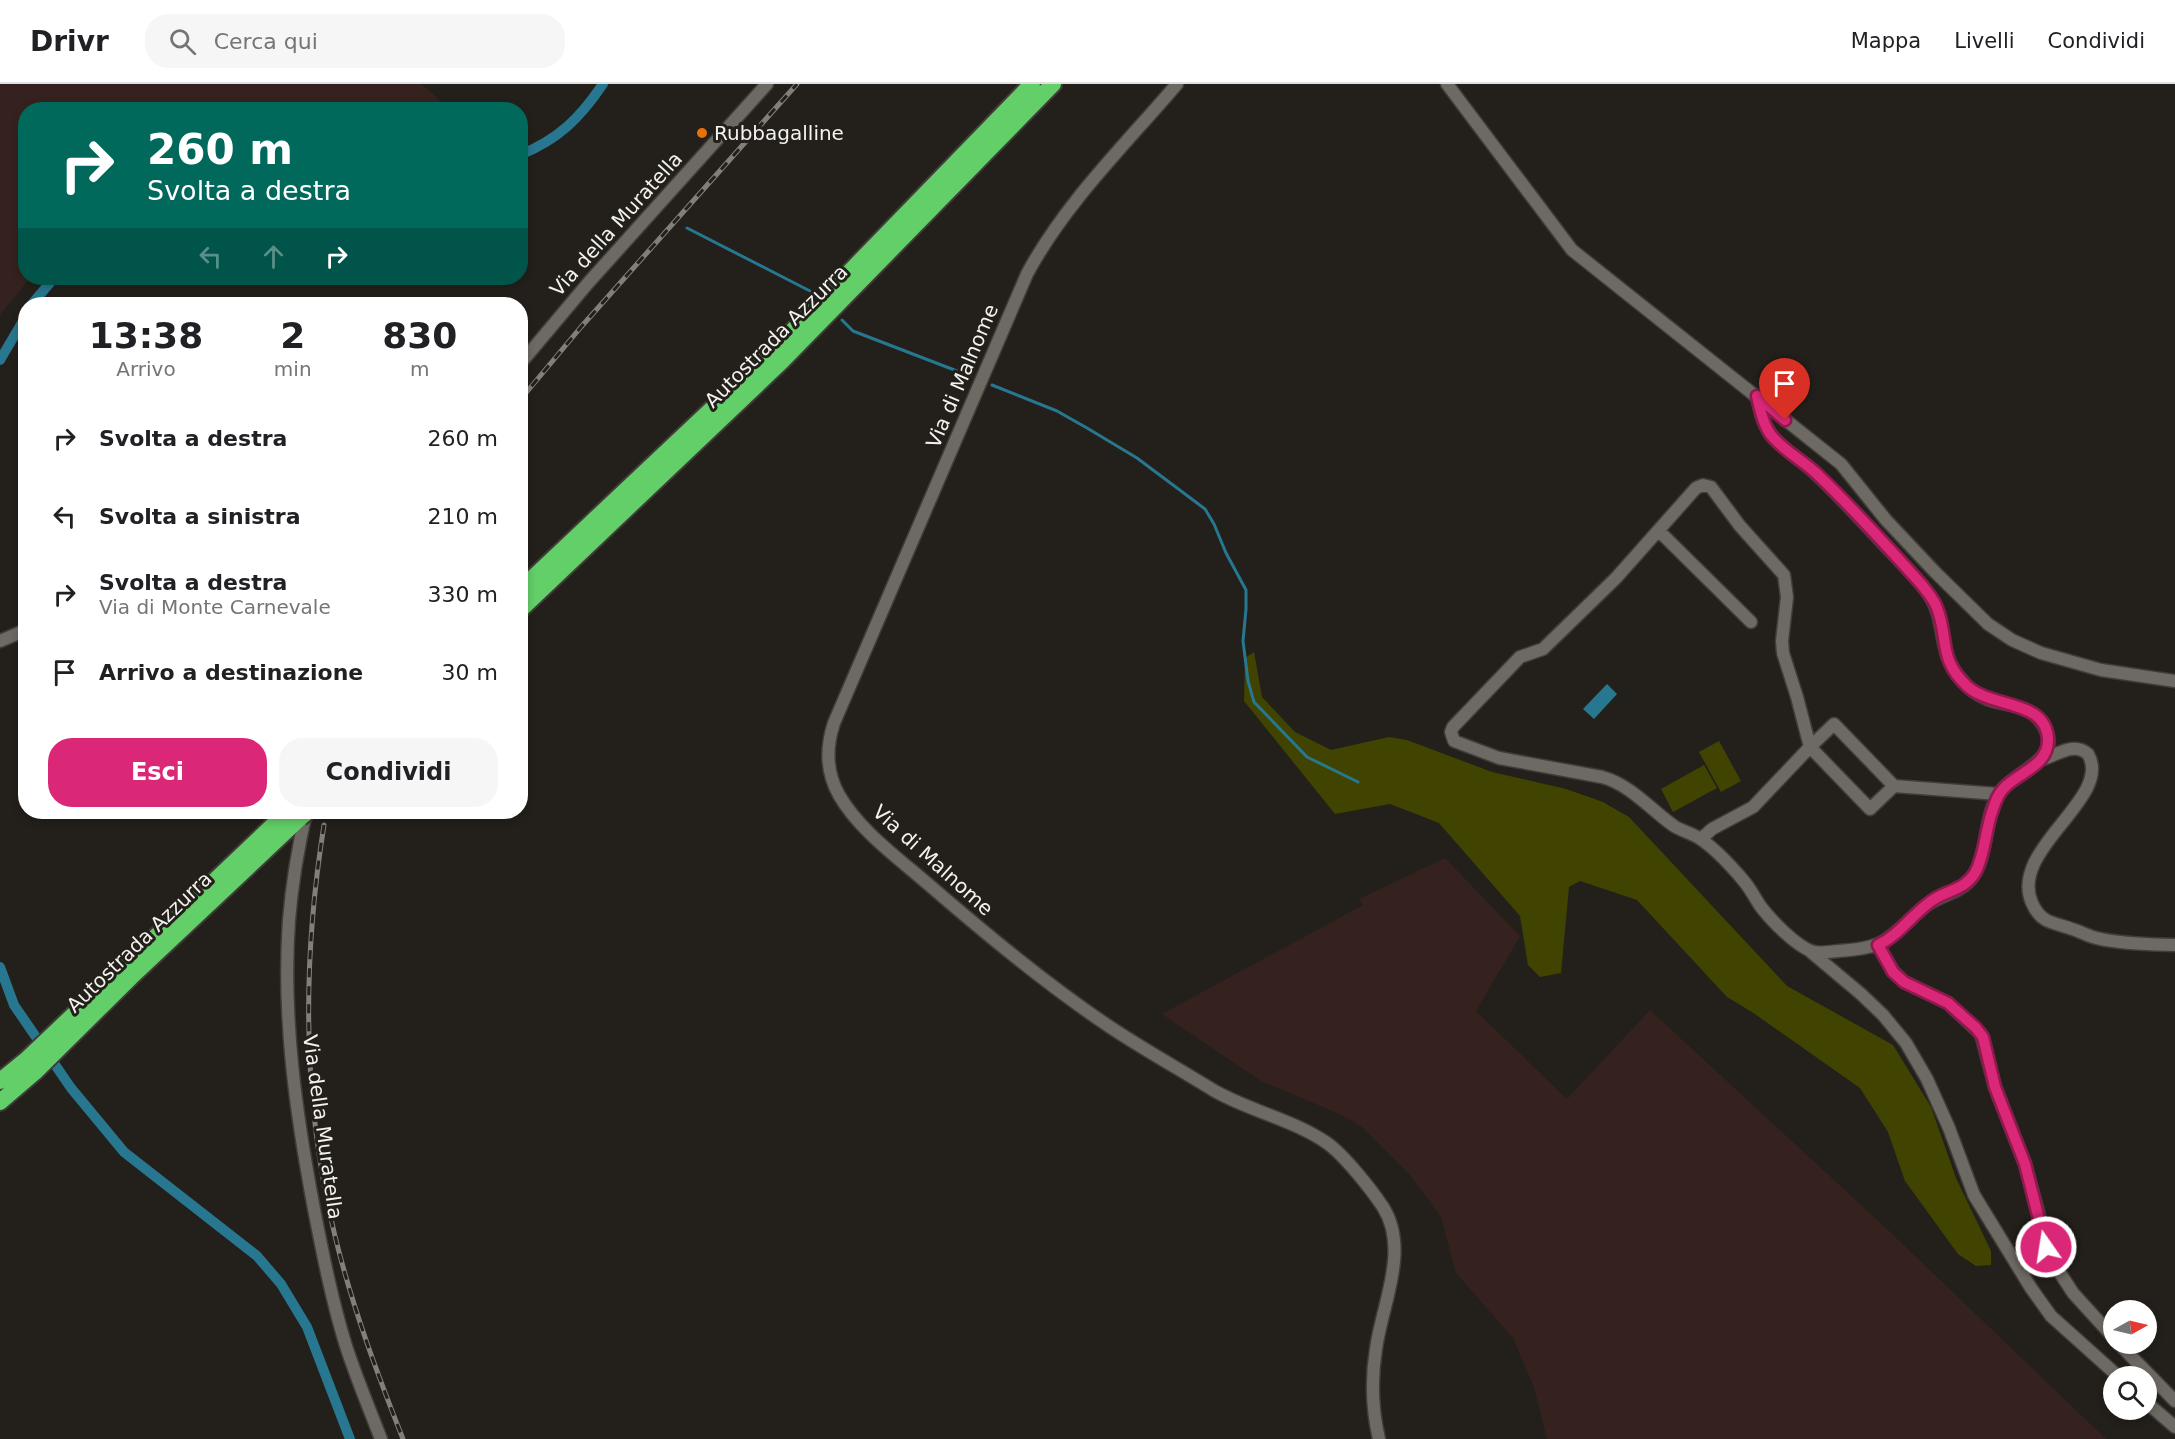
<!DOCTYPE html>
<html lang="it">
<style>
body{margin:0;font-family:"DejaVu Sans",sans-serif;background:#f6f6f6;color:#202124;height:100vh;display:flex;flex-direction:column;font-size:22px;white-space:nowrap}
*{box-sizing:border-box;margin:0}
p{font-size:20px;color:#757577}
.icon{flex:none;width:33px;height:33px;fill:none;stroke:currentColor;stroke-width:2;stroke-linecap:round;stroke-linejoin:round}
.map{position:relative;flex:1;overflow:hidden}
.drawer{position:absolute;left:18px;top:213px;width:510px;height:522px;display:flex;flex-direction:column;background:#fff;border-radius:24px;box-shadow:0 3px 9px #0003}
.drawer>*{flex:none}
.top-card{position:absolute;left:18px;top:18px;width:510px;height:183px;border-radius:24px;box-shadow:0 3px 9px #0003;background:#00695c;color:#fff;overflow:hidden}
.needle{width:39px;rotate:82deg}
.controls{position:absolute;left:2103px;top:1216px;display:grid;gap:12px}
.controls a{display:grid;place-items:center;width:54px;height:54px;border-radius:50%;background:#fff;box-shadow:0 3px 9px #0003;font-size:30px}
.pin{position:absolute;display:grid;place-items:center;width:51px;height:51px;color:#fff;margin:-62px -26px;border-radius:50% 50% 50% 0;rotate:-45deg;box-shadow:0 0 6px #0007}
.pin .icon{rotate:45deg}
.me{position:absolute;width:66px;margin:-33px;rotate:347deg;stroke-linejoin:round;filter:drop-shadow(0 0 4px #0008)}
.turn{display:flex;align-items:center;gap:21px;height:126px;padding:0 30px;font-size:27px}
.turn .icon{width:78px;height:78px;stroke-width:2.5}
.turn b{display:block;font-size:42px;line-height:51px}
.lanes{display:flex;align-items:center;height:57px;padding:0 30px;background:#0003;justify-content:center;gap:30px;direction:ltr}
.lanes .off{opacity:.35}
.eta{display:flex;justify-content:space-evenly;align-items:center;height:102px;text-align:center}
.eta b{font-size:36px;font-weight:600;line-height:42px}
.cta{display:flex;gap:12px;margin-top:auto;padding:12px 30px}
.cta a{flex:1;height:69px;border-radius:24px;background:#db2777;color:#fff;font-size:24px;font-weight:600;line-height:69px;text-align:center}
.cta a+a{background:#f6f6f6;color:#202124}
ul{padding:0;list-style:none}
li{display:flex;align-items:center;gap:18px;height:78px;padding:0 30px}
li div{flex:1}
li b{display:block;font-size:22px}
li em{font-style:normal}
header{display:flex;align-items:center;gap:36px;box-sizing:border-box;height:84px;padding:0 30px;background:#fff;border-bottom:2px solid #e0e0e0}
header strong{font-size:28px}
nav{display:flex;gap:33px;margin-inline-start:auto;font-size:21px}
.search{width:420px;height:54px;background:#f6f6f6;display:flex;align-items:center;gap:15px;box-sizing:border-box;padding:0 21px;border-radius:24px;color:#757577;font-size:22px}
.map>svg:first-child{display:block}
.industrial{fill:#35221e}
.green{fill:#414400}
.water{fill:#287790}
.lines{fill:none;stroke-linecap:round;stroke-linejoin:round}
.stream{stroke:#287790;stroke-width:3}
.canal{stroke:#287790;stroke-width:10}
.minor-casing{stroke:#403c39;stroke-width:15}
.highway-casing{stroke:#403c39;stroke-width:20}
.minor{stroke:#6d6963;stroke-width:12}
.highway{stroke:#62cf68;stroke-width:16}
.rail-casing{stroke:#827f7b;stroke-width:5}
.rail{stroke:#23201b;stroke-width:3;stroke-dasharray:9;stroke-linecap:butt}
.highway-bridge-casing{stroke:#403c39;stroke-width:20;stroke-linecap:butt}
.highway-bridge{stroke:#62cf68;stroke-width:16}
.route-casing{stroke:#8e194d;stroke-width:15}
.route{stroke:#db2777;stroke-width:10}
.food-dot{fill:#e8710a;stroke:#23201b;stroke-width:2}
.labels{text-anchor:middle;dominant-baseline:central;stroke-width:6;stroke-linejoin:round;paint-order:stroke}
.poi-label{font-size:20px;fill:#f4f2ee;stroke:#23201b;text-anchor:start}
.street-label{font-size:20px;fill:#f4f2ee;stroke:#23201b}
</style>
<header>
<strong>Drivr</strong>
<div class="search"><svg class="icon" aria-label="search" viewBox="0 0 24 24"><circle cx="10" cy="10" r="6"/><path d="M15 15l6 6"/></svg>Cerca qui</div>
<nav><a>Mappa</a><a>Livelli</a><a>Condividi</a></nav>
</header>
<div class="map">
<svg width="2175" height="1355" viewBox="0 0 2175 1355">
<rect width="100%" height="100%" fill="#23201b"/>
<path class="industrial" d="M 0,0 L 421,0 L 450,25 L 26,26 L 26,194 L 30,194 L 0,231 Z
M 1445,774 L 1520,852 L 1476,927 L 1567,1015 L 1650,926 L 1888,1146 L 2106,1355 L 1547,1355 L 1534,1303 L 1513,1254 L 1456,1189 L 1441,1133 L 1410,1091 L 1362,1043 L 1342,1031 L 1261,997 L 1162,930 L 1363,821 L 1359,815 Z"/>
<path class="green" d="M 1254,568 L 1262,613 L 1295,648 L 1331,666 L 1389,653 L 1407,656 L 1492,688 L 1566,705 L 1603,718 L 1629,733 L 1787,902 L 1893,961 L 1931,1023 L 1956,1094 L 1991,1167 L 1991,1181 L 1976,1182 L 1958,1170 L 1905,1097 L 1888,1048 L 1860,1004 L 1752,928 L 1727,913 L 1637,816 L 1580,797 L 1569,803 L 1561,889 L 1540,893 L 1528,881 L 1520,832 L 1439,739 L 1390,720 L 1335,730 L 1244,617 L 1245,574 Z
M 1719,657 L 1741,697 L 1721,708 L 1699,668 Z
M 1704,681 L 1717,704 L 1673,728 L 1661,705 Z"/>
<path class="water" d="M 1607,600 L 1617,610 L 1594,635 L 1583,625 Z"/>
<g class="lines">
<path class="stream" d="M 687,144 L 810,207
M 842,236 L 853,247 L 970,292
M 992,301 L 1057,327 L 1087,344 L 1137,374 L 1205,425 L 1214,440 L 1226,469 L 1246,506 L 1246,525 L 1243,557 L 1248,597 L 1254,618 L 1307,673 L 1358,698"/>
<path class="canal" d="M 520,71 C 559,55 580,34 603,0
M 32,220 L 54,194
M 0,276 L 26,232
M 0,883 L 14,921 L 71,1004 L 124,1068 L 257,1172 L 281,1200 L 307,1243 L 350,1355"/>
<defs>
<path id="minor" d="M 1177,0 C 1125,61 1065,119 1027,190 L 834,639 C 826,663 826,688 839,711 C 859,746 898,774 928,800 C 986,850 1046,900 1110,943 C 1143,965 1179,985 1213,1006 C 1249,1027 1292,1035 1327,1059 C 1344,1071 1371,1105 1383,1123 C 1410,1166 1382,1220 1376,1265 C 1371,1295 1372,1325 1379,1355
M 1447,0 L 1572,166 L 1841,380 L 1886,436 L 1935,488 L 1988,540 L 2012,556 L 2041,569 L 2101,586 L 2175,597
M 520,280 L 589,198 L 767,0
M 1659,447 L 1751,538
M 0,557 L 26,546
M 1834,640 L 1894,702 L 1870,725 L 1810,663 Z
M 2040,676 C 2056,672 2073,657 2088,670 C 2114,714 2008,765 2032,819 C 2035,826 2039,832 2046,836 C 2054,840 2064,842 2072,845 C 2079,847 2086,851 2093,853 C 2112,859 2155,861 2175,861
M 1894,702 L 1998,710
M 306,729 C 298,764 292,800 289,836 C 282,933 296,1030 314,1125 C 323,1171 332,1217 346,1262 C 356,1293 369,1324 381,1355
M 1701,755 L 1712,745 L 1753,723 L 1810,663 L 1797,613 L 1783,569 L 1782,557 L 1787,513 L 1784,491 L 1740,442 L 1711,403 L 1703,401 L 1696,404 L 1616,494 L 1543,565 L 1520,573 L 1453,643 L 1451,648 L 1454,657 L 1499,674 L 1602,693 C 1631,701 1650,725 1674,742 C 1682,747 1691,749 1699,754 C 1713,763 1732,783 1743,796 C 1750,804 1755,814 1761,823 C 1771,836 1795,861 1811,867 C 1818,870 1830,868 1838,867 C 1888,864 1887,855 1923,824 C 1936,812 1958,810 1970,796 C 1990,773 1982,734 2000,708 C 2015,686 2068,675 2041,638 C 2029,620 2006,622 1987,615 C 1977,611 1968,604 1961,595 C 1935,567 1949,535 1925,505 C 1911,488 1895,472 1880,456 C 1859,434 1838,410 1815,389 C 1801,375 1781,365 1770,349 C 1762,339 1760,325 1757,312
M 1878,861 L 1893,887 L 1904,898 L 1948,919 L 1981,950 L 1995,1003 L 2025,1080 L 2051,1175 L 2073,1209 L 2114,1254
M 1811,868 L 1861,910 L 1883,931 L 1906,959 L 1927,995 L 1949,1044 L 1974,1111 L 2031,1204 L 2051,1232 L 2119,1293
M 2119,1260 L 2175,1317
M 2146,1318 L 2175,1343"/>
<path id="highway" d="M 520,506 L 770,270 L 1032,0
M 520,526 L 782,277 L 1053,0
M 0,997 L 26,976 L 287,728
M 0,1018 L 35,988 L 131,893 L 300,734"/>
</defs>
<use href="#minor" class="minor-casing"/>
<use href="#highway" class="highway-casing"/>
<use href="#minor" class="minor"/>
<use href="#highway" class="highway"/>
<defs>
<path id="rail" d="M 520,316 L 581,243 L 797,0
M 324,741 C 302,878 302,1017 335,1152 C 352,1222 377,1289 403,1355"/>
</defs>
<use href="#rail" class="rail-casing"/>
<use href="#rail" class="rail"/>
<defs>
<path id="highway-bridge" d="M 300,734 L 307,728"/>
</defs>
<use href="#highway-bridge" class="highway-bridge-casing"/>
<use href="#highway-bridge" class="highway-bridge"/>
</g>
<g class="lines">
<defs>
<path id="route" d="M 1785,336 L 1757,312 C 1760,325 1763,340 1771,351 C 1783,366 1802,376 1816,389 C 1853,424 1888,463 1922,501 C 1927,508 1934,515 1937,524 C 1949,555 1938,575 1967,602 C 1992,625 2047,615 2048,656 C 2048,682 2019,688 2004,704 C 1997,711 1995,719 1992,728 C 1985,748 1985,771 1975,789 C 1964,807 1945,806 1930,818 C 1912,831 1898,852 1878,861 L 1893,888 L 1904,898 L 1948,919 L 1976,944 L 1983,953 L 1995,1003 L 2025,1080 L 2046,1163"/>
</defs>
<use href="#route" class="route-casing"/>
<use href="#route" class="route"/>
</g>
<circle class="food-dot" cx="702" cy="49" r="6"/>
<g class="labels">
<g class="poi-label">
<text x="714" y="49">Rubbagalline</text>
</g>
<g class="street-label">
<text transform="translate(616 140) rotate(-48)">Via della Muratella</text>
<text transform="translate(776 252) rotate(-45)">Autostrada Azzurra</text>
<text transform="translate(962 292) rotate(-67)">Via di Malnome</text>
<text transform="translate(933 776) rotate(42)">Via di Malnome</text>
<text transform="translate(139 858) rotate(-44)">Autostrada Azzurra</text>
<text transform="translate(323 1043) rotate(82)">Via della Muratella</text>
</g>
</g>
</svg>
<div class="controls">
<a><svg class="needle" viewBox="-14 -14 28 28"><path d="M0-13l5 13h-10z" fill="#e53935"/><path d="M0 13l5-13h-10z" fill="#757577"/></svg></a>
<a><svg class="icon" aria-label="search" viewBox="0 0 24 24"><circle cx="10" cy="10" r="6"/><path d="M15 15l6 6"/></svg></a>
</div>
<div class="pin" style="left:1785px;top:336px;background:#d93025"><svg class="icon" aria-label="arrive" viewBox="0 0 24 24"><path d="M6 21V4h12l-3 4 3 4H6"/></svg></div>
<svg class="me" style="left:2046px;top:1163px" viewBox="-20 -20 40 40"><circle r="17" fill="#db2777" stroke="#fff" stroke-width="3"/><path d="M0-11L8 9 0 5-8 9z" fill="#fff"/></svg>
<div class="top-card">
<div class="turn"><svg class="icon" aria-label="right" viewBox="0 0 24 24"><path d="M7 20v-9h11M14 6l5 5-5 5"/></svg><div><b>260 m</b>Svolta a destra</div></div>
<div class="lanes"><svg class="icon off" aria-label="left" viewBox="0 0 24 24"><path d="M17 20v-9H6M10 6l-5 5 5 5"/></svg><svg class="icon off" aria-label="ahead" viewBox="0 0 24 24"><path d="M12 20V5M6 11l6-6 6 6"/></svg><svg class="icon" aria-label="right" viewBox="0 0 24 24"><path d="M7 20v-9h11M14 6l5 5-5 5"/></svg></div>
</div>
<section class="drawer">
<div class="eta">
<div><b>13:38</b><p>Arrivo</p></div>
<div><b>2</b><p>min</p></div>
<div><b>830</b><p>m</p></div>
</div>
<ul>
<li><svg class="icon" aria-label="right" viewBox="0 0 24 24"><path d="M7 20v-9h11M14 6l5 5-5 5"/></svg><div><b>Svolta a destra</b></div><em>260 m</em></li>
<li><svg class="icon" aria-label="left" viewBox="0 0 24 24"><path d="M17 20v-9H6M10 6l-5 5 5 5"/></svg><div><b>Svolta a sinistra</b></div><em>210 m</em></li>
<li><svg class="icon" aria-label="right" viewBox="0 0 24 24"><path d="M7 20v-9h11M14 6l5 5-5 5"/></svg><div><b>Svolta a destra</b><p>Via di Monte Carnevale</p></div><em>330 m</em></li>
<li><svg class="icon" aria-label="arrive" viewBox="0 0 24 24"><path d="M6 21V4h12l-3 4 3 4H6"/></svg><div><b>Arrivo a destinazione</b></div><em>30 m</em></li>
</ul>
<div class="cta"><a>Esci</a><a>Condividi</a></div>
</section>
</div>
